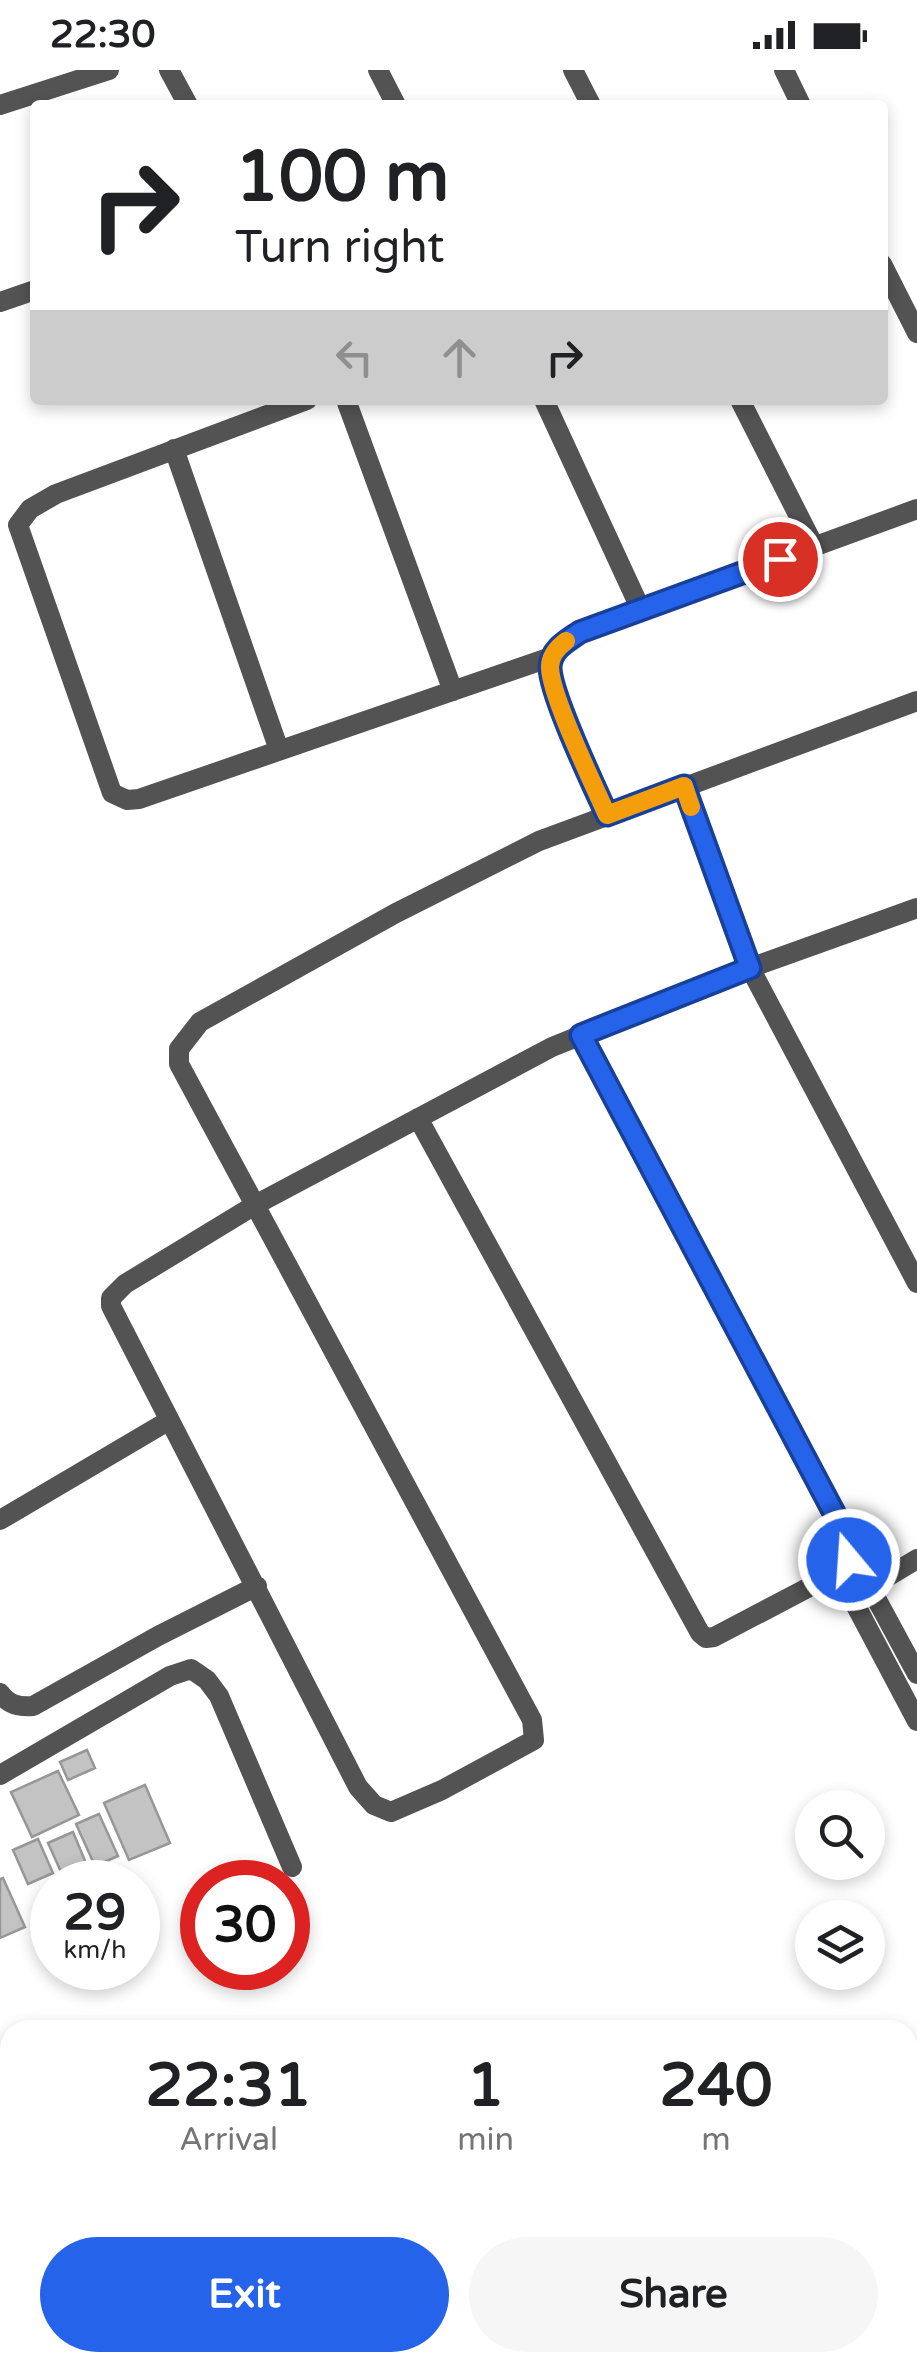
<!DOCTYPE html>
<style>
body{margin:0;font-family:"Varela Round",sans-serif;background:#f6f6f6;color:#202124;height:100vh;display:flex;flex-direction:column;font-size:38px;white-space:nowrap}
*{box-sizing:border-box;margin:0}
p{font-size:32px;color:#757577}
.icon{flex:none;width:55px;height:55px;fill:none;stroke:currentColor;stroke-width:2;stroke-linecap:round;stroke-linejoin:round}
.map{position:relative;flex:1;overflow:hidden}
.sheet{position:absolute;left:0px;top:1950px;width:918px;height:352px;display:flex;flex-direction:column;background:#fff;border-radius:30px 30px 0 0;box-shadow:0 5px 15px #0003}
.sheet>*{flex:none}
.guide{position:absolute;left:30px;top:30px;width:858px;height:305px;border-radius:10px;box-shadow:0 5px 15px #0003;background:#fff;color:#202124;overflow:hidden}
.buttons{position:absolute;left:795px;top:1720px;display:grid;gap:20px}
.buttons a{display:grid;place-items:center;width:90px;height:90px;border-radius:50%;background:#fff;box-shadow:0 5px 15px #0003;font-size:50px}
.speed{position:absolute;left:30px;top:1790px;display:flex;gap:20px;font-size:50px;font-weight:700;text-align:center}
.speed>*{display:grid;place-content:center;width:130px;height:130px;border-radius:50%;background:#fff;box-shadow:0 5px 15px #0003;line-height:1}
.speed small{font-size:25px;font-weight:400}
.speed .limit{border:15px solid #d22;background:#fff;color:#111}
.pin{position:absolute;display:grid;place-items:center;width:85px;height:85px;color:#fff;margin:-42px;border:5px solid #fff;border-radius:50%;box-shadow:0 2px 10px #0007}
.me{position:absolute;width:110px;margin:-55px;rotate:342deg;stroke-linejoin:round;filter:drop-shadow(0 0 8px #0008)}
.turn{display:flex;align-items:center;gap:35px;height:210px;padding:0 40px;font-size:45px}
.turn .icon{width:130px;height:130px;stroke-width:2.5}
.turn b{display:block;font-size:70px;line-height:85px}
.lanes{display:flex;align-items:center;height:95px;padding:0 40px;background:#0003;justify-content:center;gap:50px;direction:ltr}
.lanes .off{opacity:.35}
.eta{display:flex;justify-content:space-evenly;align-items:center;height:170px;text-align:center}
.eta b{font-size:60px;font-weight:700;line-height:70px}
.cta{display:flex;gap:20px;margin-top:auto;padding:20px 40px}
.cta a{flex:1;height:115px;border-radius:60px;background:#2563eb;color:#fff;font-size:40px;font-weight:700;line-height:115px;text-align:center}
.cta a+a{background:#f6f6f6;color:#202124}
.status{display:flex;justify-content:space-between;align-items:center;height:70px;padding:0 50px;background:#fff;direction:ltr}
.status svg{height:28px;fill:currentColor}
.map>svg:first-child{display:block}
.building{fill:#c3c3c3;stroke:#979797;stroke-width:2.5}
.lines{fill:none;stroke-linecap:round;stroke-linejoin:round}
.minor{stroke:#535353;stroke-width:20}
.route-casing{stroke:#184099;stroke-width:25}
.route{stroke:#2563eb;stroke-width:18}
.slow{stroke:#f59e0b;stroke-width:18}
</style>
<div class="status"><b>22:30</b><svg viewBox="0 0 49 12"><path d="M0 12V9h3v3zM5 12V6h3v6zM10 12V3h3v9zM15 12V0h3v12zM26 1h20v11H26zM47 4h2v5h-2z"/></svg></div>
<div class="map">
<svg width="917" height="2301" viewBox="0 0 917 2301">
<rect width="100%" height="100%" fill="#fff"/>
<path class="building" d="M 87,1680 L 95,1698 L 68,1710 L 60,1692 Z
M 58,1701 L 79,1745 L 32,1767 L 11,1722 Z
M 145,1715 L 170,1773 L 129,1790 L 104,1733 Z
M 99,1744 L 118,1786 L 95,1796 L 76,1754 Z
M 73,1762 L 86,1793 L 62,1804 L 48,1773 Z
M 38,1769 L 53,1803 L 28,1814 L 13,1780 Z
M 109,1801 L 114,1812 L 84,1812 Z
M 3,1808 L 25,1857 L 0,1868 L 0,1809 Z"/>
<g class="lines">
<path class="minor" d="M 169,0 L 188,35
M 378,0 L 396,35
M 573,0 L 591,35
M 784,0 L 801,35
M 0,35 L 109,0
M 882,194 L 917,263
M 0,232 L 35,220
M 307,330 L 56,424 L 30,439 L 18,455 L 112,723 L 127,730 L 139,729 L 554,586
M 346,330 L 453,621
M 544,330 L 641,540
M 740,330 L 814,476
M 174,379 L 279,680
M 917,631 L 539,771 L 396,843 L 200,952 L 179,979 L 179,994 L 255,1135 L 552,977 L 736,903 L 917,838
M 684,717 L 750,898 L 917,1213
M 607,745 C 595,716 550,623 550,597 C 551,579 567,571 580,562 L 917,439
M 418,1048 L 700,1563 L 706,1568 L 714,1567 L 838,1502 L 849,1490 L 850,1473 L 581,965
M 255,1135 L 532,1650 L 534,1670 L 442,1720 L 391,1742 L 374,1735 L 358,1717 L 111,1236 L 111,1228 L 125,1214 Z
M 0,1450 L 168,1351
M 851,1482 L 917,1604
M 838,1502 L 917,1651
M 862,1522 L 917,1489
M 0,1623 C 9,1635 18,1637 33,1636 L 158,1566 L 257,1516
M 0,1705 L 170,1606 L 191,1599 L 207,1610 L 219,1626 L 292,1797"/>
</g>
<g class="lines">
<defs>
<path id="route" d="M 780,489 L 580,562 C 567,571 551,579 550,597 C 550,624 594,716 607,745 L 684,716 L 750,898 L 581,965 L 850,1473 L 849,1490"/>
</defs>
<use href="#route" class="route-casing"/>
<use href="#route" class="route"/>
<path class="slow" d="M 566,571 C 558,577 550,586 550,597 C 550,625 594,715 607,745 L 684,716 L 691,737"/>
</g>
</svg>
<div class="buttons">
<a><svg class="icon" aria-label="search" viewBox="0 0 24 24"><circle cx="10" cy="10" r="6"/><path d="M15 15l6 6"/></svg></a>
<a><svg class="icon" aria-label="layers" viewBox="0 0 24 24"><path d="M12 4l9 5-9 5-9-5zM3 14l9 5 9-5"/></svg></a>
</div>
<div class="speed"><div>29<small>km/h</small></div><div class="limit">30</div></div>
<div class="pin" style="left:780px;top:489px;background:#d93025"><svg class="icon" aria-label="arrive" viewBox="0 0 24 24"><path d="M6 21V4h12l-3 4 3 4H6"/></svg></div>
<svg class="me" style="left:849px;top:1490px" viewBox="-20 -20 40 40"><circle r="17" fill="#2563eb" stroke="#fff" stroke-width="3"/><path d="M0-11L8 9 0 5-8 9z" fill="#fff"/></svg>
<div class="guide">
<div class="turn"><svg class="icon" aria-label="right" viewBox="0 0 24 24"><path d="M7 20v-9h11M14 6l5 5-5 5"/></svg><div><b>100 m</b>Turn right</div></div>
<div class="lanes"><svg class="icon off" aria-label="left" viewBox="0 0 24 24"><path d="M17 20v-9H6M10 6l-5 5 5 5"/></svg><svg class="icon off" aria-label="ahead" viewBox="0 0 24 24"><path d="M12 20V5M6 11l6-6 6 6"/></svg><svg class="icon" aria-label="right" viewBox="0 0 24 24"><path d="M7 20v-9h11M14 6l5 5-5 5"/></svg></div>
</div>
<section class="sheet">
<div class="eta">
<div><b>22:31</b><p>Arrival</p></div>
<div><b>1</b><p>min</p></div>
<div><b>240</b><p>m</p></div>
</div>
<div class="cta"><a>Exit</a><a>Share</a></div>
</section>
</div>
